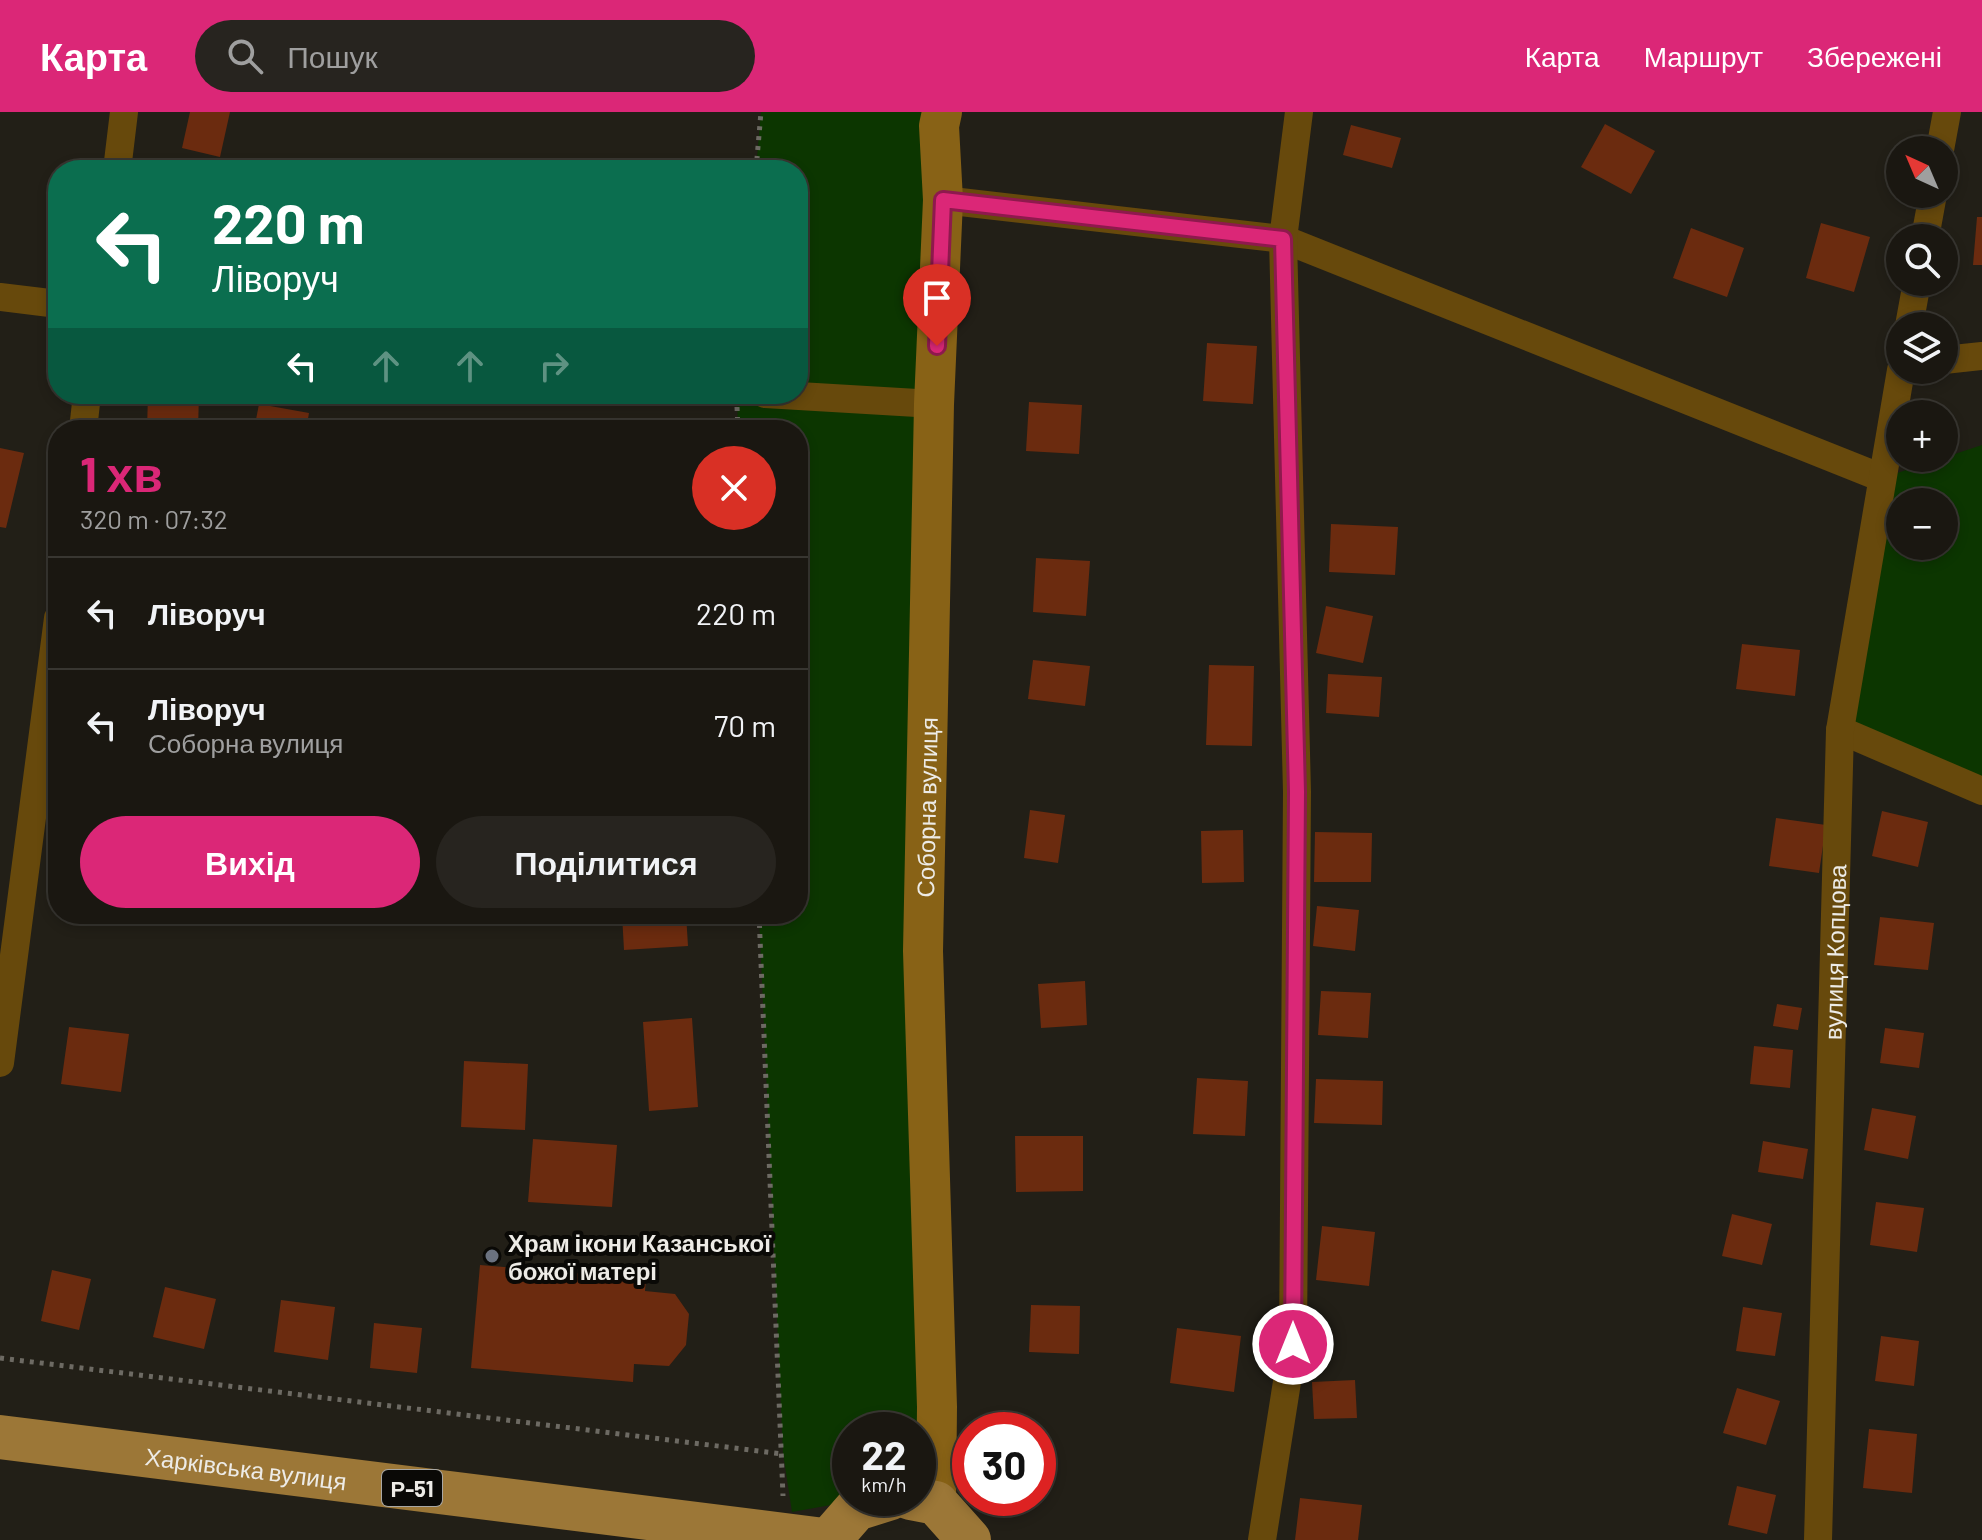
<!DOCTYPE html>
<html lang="uk">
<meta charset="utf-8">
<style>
body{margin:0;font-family:Barlow,sans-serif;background:#27241f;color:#f1f3f6;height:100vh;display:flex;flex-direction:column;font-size:30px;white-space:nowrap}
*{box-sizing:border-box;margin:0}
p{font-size:26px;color:#9f9f9f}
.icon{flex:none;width:44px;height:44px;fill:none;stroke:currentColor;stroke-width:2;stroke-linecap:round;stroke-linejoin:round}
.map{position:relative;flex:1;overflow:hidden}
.panel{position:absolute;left:48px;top:308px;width:760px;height:504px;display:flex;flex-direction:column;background:#1a1711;border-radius:32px;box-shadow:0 4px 12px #0003,0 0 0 2px #383631}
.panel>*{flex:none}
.banner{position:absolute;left:48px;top:48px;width:760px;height:244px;border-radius:32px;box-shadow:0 4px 12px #0003,0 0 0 2px #383631;background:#0b6e4f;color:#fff;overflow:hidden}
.needle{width:52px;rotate:316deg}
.controls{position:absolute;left:1886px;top:24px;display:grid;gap:16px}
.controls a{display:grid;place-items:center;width:72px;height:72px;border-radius:50%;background:#1a1711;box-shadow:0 4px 12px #0003,0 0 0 2px #383631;font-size:40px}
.speed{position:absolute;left:832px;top:1300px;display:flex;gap:16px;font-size:40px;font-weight:700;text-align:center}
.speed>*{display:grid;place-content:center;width:104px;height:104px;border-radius:50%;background:#1a1711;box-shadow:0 4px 12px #0003,0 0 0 2px #383631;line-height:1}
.speed small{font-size:20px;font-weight:400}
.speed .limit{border:12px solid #d22;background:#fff;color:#111}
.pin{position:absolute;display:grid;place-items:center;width:68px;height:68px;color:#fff;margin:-82px -34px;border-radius:50% 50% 50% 0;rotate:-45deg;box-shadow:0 0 8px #0007}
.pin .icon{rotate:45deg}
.me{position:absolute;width:88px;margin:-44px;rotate:0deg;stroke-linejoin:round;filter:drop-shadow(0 0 6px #0008)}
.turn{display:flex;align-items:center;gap:28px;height:168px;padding:0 32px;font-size:36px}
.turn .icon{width:104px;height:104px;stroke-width:2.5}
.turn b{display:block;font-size:56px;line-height:68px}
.lanes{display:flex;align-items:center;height:76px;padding:0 32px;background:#0003;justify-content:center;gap:40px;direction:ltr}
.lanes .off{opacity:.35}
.round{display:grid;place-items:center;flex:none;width:84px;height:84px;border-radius:42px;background:#27241f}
.head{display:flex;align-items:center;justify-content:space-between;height:136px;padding:0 32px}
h1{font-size:48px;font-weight:700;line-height:60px;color:#db2777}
.action{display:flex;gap:16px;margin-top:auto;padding:16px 32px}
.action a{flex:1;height:92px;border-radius:48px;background:#db2777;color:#fff;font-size:32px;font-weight:700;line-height:92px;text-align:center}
.action a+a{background:#27241f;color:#f1f3f6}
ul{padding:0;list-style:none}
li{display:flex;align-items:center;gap:24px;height:112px;padding:0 32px;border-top:2px solid #383631}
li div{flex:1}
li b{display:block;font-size:30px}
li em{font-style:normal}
header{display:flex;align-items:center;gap:48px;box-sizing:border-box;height:112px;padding:0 40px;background:#db2777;color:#fff}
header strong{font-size:38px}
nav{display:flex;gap:44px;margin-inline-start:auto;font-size:28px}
.search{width:560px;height:72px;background:#27241f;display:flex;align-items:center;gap:20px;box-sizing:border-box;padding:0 28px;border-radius:44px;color:#9f9f9f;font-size:30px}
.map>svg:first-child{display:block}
.green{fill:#0c3600;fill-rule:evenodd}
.building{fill:#6b2b0f}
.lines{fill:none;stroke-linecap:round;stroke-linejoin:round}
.path{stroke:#6d6a63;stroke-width:5;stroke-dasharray:4 6;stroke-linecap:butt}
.street{stroke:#67490c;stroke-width:28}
.secondary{stroke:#886216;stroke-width:40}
.primary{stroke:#9c7737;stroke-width:44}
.route-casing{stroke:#8e194d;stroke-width:20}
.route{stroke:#db2777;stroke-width:14}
.worship-dot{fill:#6b7280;stroke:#0a0906;stroke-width:3}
.labels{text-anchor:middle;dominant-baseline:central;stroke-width:8;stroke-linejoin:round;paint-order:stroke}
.shield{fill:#0a0906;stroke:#a9a7a3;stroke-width:2}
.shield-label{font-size:22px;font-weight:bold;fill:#edebe6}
.street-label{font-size:24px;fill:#edebe6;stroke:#0a0906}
.poi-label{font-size:24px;font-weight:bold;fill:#edebe6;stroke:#0a0906;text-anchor:start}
</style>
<header>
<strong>Карта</strong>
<div class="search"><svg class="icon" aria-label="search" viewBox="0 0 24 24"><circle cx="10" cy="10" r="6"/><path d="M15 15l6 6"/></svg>Пошук</div>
<nav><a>Карта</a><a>Маршрут</a><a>Збережені</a></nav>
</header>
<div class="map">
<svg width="1982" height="1428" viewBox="0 0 1982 1428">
<rect width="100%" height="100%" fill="#221f17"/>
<path class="green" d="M 761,0 L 942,0 L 918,1318 L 850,1318 L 850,1386 L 842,1391 L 792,1400 L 783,1341 L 759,802 L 798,802 L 798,318 L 738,318 L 737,282 L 798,282 L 798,58 L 756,58 Z
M 1982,333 L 1982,679 L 1840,618 L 1882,366 ZM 1900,390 L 1944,390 L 1944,434 L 1900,434 Z"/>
<path class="building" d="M 190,0 L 230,0 L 220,45 L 182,36 Z
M 1605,12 L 1655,39 L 1631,82 L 1581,55 Z
M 1351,13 L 1401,26 L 1392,56 L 1343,43 Z
M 1977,105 L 1982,105 L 1982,153 L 1973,153 Z
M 1821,111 L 1870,125 L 1854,180 L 1806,166 Z
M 1691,116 L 1744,136 L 1727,185 L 1673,166 Z
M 1207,231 L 1257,234 L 1253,292 L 1203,289 Z
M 148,282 L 199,282 L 198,318 L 147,318 Z
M 1029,290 L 1082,293 L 1079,342 L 1026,339 Z
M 259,292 L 309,301 L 306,318 L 254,318 Z
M 0,336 L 24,341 L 6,416 L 0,415 Z
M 1331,412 L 1398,415 L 1395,463 L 1329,460 Z
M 1036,446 L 1090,449 L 1086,504 L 1033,500 Z
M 1326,494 L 1373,504 L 1363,551 L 1316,541 Z
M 1742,532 L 1800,538 L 1795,584 L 1736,577 Z
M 1033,548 L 1090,554 L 1085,594 L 1028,587 Z
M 1209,553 L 1254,554 L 1252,634 L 1206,633 Z
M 1328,562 L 1382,565 L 1379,605 L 1326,601 Z
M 1030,698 L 1065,703 L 1058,751 L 1024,746 Z
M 1882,699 L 1928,710 L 1918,755 L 1872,744 Z
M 1776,706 L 1826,713 L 1819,761 L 1769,754 Z
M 1243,718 L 1244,770 L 1202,771 L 1201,719 Z
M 1315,720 L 1372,721 L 1371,770 L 1314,770 Z
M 1317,794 L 1359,798 L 1355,839 L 1313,834 Z
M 622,802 L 686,802 L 688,834 L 624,838 Z
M 1880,805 L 1934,811 L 1928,858 L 1874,853 Z
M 1085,869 L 1087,913 L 1041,916 L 1038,872 Z
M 1321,879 L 1371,881 L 1368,926 L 1318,923 Z
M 1777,892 L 1802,896 L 1798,918 L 1773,914 Z
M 692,906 L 698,995 L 649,999 L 643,910 Z
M 69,915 L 129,922 L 121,980 L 61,972 Z
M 1885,916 L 1924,921 L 1919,956 L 1880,951 Z
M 1754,934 L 1793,938 L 1790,976 L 1750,972 Z
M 464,949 L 528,952 L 525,1018 L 461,1015 Z
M 1197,966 L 1248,969 L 1245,1024 L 1193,1022 Z
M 1316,967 L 1383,969 L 1382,1013 L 1314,1011 Z
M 1872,996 L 1916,1004 L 1908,1047 L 1864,1038 Z
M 1015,1024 L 1083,1024 L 1083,1079 L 1016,1080 Z
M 533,1027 L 617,1033 L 612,1095 L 528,1090 Z
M 1763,1029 L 1808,1037 L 1803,1067 L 1758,1060 Z
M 1876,1090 L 1924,1096 L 1917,1140 L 1870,1133 Z
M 1732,1102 L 1772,1112 L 1762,1153 L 1722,1144 Z
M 1322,1114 L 1375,1120 L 1369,1174 L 1316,1168 Z
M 480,1153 L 646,1167 L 645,1179 L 675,1182 L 689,1202 L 686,1233 L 669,1254 L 634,1252 L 633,1270 L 471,1256 Z
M 52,1158 L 91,1167 L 79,1218 L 41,1209 Z
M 165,1175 L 216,1187 L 204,1237 L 153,1225 Z
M 281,1188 L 335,1195 L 328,1248 L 274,1240 Z
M 1031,1193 L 1080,1194 L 1079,1242 L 1029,1240 Z
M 1743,1195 L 1782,1201 L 1775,1244 L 1736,1239 Z
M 374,1211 L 422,1216 L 417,1261 L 370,1256 Z
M 1177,1216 L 1241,1224 L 1234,1280 L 1170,1271 Z
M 1881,1224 L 1919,1229 L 1914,1274 L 1875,1269 Z
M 1355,1268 L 1357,1306 L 1314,1307 L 1312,1270 Z
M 1737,1276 L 1780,1289 L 1766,1333 L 1723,1321 Z
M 1869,1317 L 1917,1322 L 1912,1381 L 1863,1376 Z
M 1737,1374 L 1776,1383 L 1767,1422 L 1728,1413 Z
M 1300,1386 L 1362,1393 L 1358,1428 L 1295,1428 Z"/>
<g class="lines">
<path class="path" d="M 756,58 L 761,0
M 737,295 L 738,318
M 759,802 L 783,1384
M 0,1246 L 783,1342"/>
<g class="street">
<path d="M 1940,38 L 1947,0"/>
<path d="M 117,58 L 124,0"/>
<path d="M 943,88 L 1283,127 L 1882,366"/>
<path d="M 1925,126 L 1933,82"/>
<path d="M 0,185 L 58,192"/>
<path d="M 1909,214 L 1917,170"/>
<path d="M 1944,248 L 1982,244"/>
<path d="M 765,282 L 934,292"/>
<path d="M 83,318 L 87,282"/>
<path d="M 1840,618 L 1982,679"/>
<path d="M 0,951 L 58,506"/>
<path d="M 1262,1428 L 1293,1232 L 1297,680 L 1283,127 L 1299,0"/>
<path id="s1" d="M 1818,1428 L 1840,618 L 1901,258"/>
</g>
<path class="secondary" id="s2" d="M 936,1391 L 937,1295 L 923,839 L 934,292 L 943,88 L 939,14 L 942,0"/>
<g class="primary">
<path id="s3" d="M 0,1325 L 824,1428"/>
<path d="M 910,1386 L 936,1391 L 969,1428"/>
<path d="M 829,1428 L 856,1397 L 891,1386"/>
</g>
</g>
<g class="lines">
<defs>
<path id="route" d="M 937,234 L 943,88 L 1283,127 L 1297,680 L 1293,1232"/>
</defs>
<use href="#route" class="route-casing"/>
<use href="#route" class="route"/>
</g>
<circle class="worship-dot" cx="492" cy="1144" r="8"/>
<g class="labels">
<rect class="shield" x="382" y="1358" width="60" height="36" rx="6"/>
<g class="shield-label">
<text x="412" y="1376">Р-51</text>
</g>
<g class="street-label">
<text stroke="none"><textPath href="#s2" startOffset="696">Соборна вулиця</textPath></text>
<text stroke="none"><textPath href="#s1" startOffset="588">вулиця Копцова</textPath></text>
<text stroke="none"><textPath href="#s3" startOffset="248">Харківська вулиця</textPath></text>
</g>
<g class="poi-label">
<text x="508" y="1130">Храм ікони Казанської<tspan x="508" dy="28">божої матері</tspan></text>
</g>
</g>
</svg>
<div class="controls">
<a><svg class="needle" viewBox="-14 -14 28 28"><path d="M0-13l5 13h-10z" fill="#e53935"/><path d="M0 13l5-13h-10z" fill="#9f9f9f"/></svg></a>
<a><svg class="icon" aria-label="search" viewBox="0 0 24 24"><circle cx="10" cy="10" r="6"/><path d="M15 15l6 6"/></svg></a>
<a><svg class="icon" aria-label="layers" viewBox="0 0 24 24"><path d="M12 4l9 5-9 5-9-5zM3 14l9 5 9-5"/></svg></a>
<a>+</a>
<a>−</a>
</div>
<div class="speed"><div>22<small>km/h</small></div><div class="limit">30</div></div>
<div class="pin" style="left:937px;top:234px;background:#d93025"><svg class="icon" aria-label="arrive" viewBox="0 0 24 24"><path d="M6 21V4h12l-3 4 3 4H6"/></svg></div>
<svg class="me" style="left:1293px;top:1232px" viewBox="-20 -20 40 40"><circle r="17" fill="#db2777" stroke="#fff" stroke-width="3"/><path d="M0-11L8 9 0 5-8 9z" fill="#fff"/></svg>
<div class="banner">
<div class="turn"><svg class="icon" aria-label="left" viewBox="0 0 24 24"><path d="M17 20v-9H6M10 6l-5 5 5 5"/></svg><div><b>220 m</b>Ліворуч</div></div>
<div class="lanes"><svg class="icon" aria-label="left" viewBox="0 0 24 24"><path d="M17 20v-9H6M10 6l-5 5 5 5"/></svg><svg class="icon off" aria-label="ahead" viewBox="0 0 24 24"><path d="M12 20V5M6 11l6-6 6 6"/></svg><svg class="icon off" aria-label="ahead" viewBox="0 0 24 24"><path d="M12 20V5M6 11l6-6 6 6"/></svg><svg class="icon off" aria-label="right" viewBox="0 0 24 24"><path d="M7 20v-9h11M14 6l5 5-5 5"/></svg></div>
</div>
<section class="panel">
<div class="head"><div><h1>1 хв</h1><p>320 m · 07:32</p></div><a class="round" style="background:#d93025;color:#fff"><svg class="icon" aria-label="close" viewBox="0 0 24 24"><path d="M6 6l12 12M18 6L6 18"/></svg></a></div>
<ul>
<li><svg class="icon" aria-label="left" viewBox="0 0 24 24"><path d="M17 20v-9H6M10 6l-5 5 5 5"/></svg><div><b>Ліворуч</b></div><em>220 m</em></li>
<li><svg class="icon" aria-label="left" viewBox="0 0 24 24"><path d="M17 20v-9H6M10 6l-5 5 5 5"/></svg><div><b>Ліворуч</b><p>Соборна вулиця</p></div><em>70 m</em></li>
</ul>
<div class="action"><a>Вихід</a><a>Поділитися</a></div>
</section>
</div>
